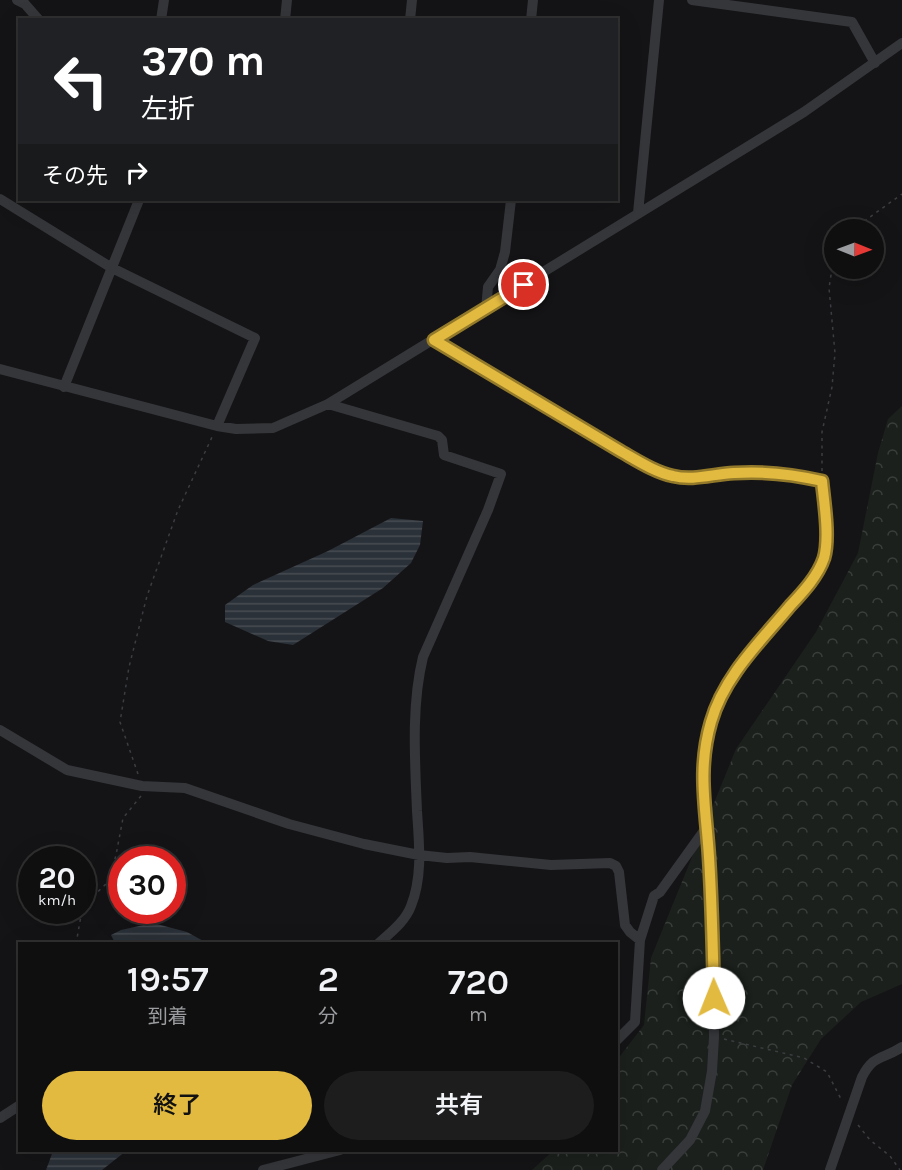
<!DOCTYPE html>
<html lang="ja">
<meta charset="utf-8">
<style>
body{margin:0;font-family:Karla,"Noto Sans JP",sans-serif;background:#1d1d1e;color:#f1f3f6;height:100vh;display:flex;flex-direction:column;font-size:22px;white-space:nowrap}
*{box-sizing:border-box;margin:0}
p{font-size:20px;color:#9b9c9f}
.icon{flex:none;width:33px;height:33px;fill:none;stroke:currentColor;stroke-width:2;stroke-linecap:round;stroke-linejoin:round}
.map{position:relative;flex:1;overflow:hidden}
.details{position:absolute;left:18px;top:942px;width:600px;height:210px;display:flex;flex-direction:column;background:#0f0f10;border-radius:0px;box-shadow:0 6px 24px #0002,0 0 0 2px #2f2f30}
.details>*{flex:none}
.top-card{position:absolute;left:18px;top:18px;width:600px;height:183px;border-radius:0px;box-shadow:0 6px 24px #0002,0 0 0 2px #2f2f30;background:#202124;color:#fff;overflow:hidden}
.needle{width:39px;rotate:91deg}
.buttons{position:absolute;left:824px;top:219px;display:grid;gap:12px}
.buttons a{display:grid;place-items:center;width:60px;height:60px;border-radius:50%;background:#0f0f10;box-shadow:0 6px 24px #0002,0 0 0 2px #2f2f30;font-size:30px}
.speed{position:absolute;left:18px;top:846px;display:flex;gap:12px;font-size:30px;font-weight:700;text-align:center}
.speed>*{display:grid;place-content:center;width:78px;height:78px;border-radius:50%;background:#0f0f10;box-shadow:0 6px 24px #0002,0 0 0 2px #2f2f30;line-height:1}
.speed small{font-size:15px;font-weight:400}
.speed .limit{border:9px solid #d22;background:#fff;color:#111}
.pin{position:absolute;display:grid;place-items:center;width:51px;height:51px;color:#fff;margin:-26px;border:3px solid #fff;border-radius:50%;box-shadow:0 2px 6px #0007}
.me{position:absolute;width:66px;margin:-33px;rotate:359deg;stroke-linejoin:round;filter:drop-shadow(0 0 4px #0008)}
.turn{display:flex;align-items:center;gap:21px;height:126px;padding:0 24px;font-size:27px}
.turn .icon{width:78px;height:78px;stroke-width:2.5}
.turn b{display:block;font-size:42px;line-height:51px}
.then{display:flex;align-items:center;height:57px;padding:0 24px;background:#0003;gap:12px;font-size:22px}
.eta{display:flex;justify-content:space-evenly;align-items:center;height:102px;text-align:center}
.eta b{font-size:36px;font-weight:600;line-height:42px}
.button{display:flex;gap:12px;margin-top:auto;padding:12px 24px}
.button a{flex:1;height:69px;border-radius:36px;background:#e2ba40;color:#111;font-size:24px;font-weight:600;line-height:69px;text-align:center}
.button a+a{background:#1d1d1e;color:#f1f3f6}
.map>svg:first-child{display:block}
.forest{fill:url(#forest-crowns)}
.water{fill:url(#water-rules)}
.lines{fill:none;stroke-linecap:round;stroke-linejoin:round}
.path{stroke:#3b3d41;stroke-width:1.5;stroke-dasharray:3 4.5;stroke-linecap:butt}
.minor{stroke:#35363a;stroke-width:10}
.route-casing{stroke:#93792a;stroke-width:15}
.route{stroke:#e2ba40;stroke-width:10}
</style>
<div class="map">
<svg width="902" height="1170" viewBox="0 0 902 1170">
<defs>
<pattern id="forest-crowns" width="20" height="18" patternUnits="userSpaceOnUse" patternTransform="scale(1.5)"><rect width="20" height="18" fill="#1b201c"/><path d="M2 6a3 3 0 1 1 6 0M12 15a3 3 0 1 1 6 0" fill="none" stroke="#393e3b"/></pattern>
<pattern id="water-rules" width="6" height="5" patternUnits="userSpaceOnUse" patternTransform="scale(1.5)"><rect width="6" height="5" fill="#2b3138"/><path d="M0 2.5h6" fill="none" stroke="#474c53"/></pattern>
</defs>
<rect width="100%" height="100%" fill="#141416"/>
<path class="forest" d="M 902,406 L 902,984 L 861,1002 L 821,1039 L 792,1085 L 763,1170 L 532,1170 L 553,1151 L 616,1150 L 617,1060 L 644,1025 L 651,958 L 736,749 L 816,632 L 858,553 L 878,453 L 888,419 Z"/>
<path class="water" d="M 391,518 L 423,521 L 420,545 L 411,563 L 383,588 L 293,645 L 268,641 L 225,622 L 225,605 L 253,585 L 328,551 Z
M 153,923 L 187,932 L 207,943 L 115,943 L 111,935 L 121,930 Z
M 53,1151 L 53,1150 L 126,1151 L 102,1170 L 46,1170 Z"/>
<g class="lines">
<path class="path" d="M 852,230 L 902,194
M 822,471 L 822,432 L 832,387 L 835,353 L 829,288 L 834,256
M 138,774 L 120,722 L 129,667 L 147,596 L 178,510 L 213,435
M 82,907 L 109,881 L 116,855 L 123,818 L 141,796
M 76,944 L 82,910
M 724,1039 L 804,1058 L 827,1072 L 842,1101
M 858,1125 L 870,1140 L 890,1156 L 900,1170"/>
<path class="minor" d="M 17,0 L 25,4 L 39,20
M 692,0 L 852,22 L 875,63
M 161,20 L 164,0
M 285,20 L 287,0
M 410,20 L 412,0
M 531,20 L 533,0
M 0,199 L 112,268 L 255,338 L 217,426
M 638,213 L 659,0
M 486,309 L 488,287 L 500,270 L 505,252 L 511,200
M 433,341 L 622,452 C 638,461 655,472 673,476 C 693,481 713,474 734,473 C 764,471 792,474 822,481 L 826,524 L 824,558 L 811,582 L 730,679 L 718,703 L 711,723 L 702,776 L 703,799 L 709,856 L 713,940 L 714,1037 L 712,1071 L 705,1111 L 690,1140 L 662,1170
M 0,369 L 217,426 L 236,429 L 273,428 L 328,404 L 804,112 L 902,43
M 64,387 L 139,200
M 328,404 L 438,436 L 442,440 L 444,455 L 501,474 L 488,510 L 423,657 C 411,706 415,761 417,811 C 419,843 423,876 411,906 C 405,922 390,933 378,944
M 0,730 L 67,770 L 142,786 L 185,788 L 289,824 L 364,844 L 419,855 L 447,858 L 470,857 L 551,865 L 610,863 L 616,866 L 619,872 L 625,925 L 630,932 L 640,940
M 616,1041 L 635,1022 L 640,940 L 654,896 L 660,892 L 706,828
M 0,1118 L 20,1105
M 263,1170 L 340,1150
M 830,1170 L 862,1077 C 874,1054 882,1060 902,1047"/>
</g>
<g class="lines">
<defs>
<path id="route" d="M 524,285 L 434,340 L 622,452 C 638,461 655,472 673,476 C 693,481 713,474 734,473 C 764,471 792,474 822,481 C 824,502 830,537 824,558 C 818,576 803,592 790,606 C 761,641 724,676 711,722 C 697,770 706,808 709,857 C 712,904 713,951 714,998"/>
</defs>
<use href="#route" class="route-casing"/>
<use href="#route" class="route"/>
</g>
</svg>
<div class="buttons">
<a><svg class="needle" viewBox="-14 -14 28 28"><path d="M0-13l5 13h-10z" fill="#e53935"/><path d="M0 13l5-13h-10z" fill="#9b9c9f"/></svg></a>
</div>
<div class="speed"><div>20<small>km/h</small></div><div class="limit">30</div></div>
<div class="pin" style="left:524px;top:285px;background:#d93025"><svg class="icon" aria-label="arrive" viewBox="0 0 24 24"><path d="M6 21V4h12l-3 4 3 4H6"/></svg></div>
<svg class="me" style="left:714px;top:998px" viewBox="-20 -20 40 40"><circle r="19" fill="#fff"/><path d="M0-13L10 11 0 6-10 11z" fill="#e2ba40"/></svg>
<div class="top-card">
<div class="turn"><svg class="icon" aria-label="left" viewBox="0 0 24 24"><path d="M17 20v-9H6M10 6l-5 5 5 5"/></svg><div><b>370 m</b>左折</div></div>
<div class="then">その先<svg class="icon" aria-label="right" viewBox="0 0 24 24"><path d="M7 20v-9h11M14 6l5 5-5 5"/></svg></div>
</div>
<section class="details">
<div class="eta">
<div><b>19:57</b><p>到着</p></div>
<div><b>2</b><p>分</p></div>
<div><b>720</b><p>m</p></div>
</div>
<div class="button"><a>終了</a><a>共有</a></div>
</section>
</div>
